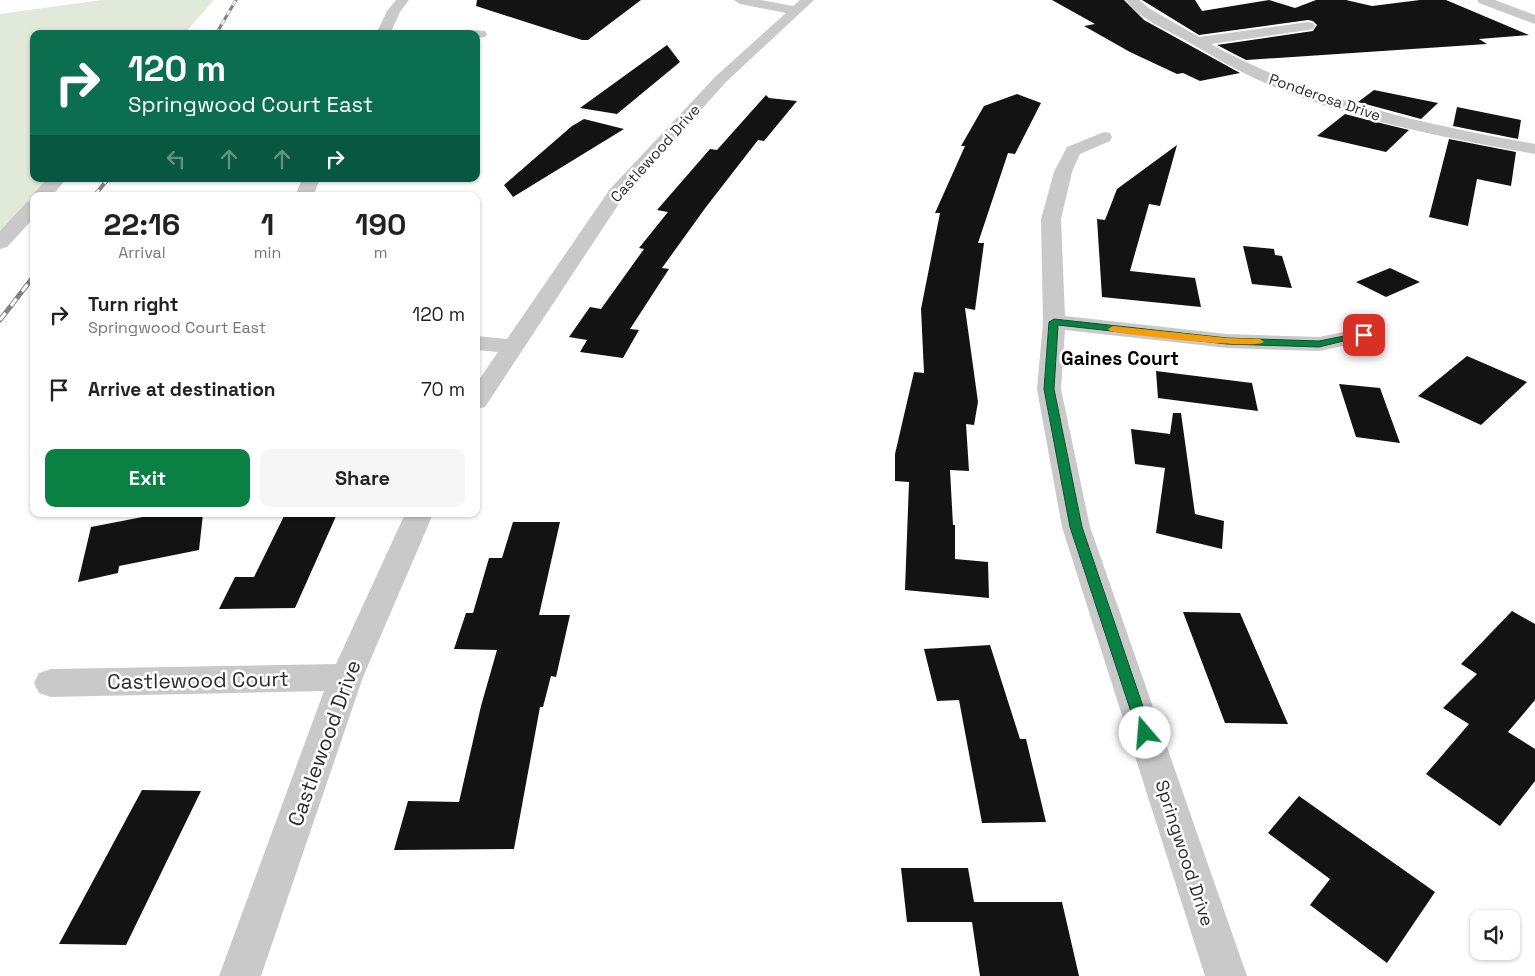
<!DOCTYPE html>
<style>
body{margin:0;font-family:"Space Grotesk",sans-serif;background:#f6f6f6;color:#222;height:100vh;display:flex;flex-direction:column;font-size:19px;white-space:nowrap}
*{box-sizing:border-box;margin:0}
p{font-size:16px;color:#767676}
.icon{flex:none;width:28px;height:28px;fill:none;stroke:currentColor;stroke-width:2;stroke-linecap:round;stroke-linejoin:round}
.map{position:relative;flex:1;overflow:hidden}
.drawer{position:absolute;left:30px;top:192px;width:450px;height:325px;display:flex;flex-direction:column;background:#fff;border-radius:10px;box-shadow:0 1px 4px #0004}
.drawer>*{flex:none}
.guide{position:absolute;left:30px;top:30px;width:450px;height:152px;border-radius:10px;box-shadow:0 1px 4px #0004;background:#0b6e4f;color:#fff;overflow:hidden}
.fabs{position:absolute;left:1470px;top:910px;display:grid;gap:10px}
.fabs a{display:grid;place-items:center;width:50px;height:50px;border-radius:10px;background:#fff;box-shadow:0 1px 4px #0004;font-size:25px}
.pin{position:absolute;display:grid;place-items:center;width:42px;height:42px;color:#fff;margin:-21px;border-radius:10px;box-shadow:0 2px 8px #0006}
.me{position:absolute;width:55px;margin:-28px;rotate:342deg;stroke-linejoin:round;filter:drop-shadow(0 0 4px #0008)}
.turn{display:flex;align-items:center;gap:18px;height:105px;padding:0 15px;font-size:22px}
.turn .icon{width:65px;height:65px;stroke-width:2.5}
.turn b{display:block;font-size:35px;line-height:42px}
.lanes{display:flex;align-items:center;height:48px;padding:0 15px;background:#0003;justify-content:center;gap:25px;direction:ltr}
.lanes .off{opacity:.35}
.eta{display:flex;justify-content:space-evenly;align-items:center;height:85px;text-align:center}
.eta b{font-size:30px;font-weight:800;line-height:35px}
.button{display:flex;gap:10px;margin-top:auto;padding:10px 15px}
.button a{flex:1;height:58px;border-radius:10px;background:#0b8043;color:#fff;font-size:20px;font-weight:800;line-height:58px;text-align:center}
.button a+a{background:#f6f6f6;color:#222}
ul{padding:0;list-style:none}
li{display:flex;align-items:center;gap:15px;height:75px;padding:0 15px}
li div{flex:1}
li b{display:block;font-size:19px}
li em{font-style:normal}
.map>svg:first-child{display:block}
.green{fill:#e1e9da}
.building{fill:#131313}
.lines{fill:none;stroke-linecap:round;stroke-linejoin:round}
.street{fill:#c9c9c9;fill-rule:evenodd}
.rail-far2-casing{stroke:#818181;stroke-width:3}
.rail-far1-casing{stroke:#818181;stroke-width:4}
.rail-casing{stroke:#818181;stroke-width:5}
.rail-far2{stroke:#fff;stroke-width:2;stroke-dasharray:5.5;stroke-linecap:butt}
.rail-far1{stroke:#fff;stroke-width:2.5;stroke-dasharray:8;stroke-linecap:butt}
.rail{stroke:#fff;stroke-width:3;stroke-dasharray:9;stroke-linecap:butt}
.route{fill:#0b8043;stroke:#07532c}
.slow{fill:#f59e0b}
.labels{text-anchor:middle;dominant-baseline:central;stroke-width:5;stroke-linejoin:round;paint-order:stroke}
.far-street-label{font-size:15px;fill:#2c2c2c;stroke:#fff}
.street-label{font-size:18px;fill:#2c2c2c;stroke:#fff}
.neighbourhood-label{font-size:19px;font-weight:bold;fill:#000;stroke:#fff}
.near-street-label{font-size:21px;fill:#2c2c2c;stroke:#fff}
</style>
<div class="map">
<svg width="1535" height="976" viewBox="0 0 1535 976">
<rect width="100%" height="100%" fill="#fff"/>
<path class="green" d="M 101,0 L 214,0 L 184,34 L 34,34 L 34,179 L 58,179 L 44,196 L 34,196 L 34,208 L 0,248 L 0,14 Z"/>
<path class="building" d="M 477,0 L 641,0 L 588,40 L 582,40 L 476,6 Z
M 1052,0 L 1124,0 L 1144,20 L 1240,73 L 1200,81 L 1183,73 L 1177,74 L 1130,52 L 1084,26 L 1095,24 Z
M 1142,0 L 1195,0 L 1202,11 L 1269,0 L 1295,8 L 1316,0 L 1346,0 L 1372,6 L 1420,0 L 1446,0 L 1529,35 L 1479,39 L 1487,44 L 1246,60 L 1217,45 L 1313,31 L 1317,25 L 1313,21 L 1308,20 L 1199,35 Z
M 667,45 L 680,62 L 617,114 L 580,108 Z
M 1374,90 L 1438,103 L 1421,119 L 1358,102 Z
M 1017,94 L 1041,103 L 1015,154 L 1008,153 L 978,243 L 984,243 L 975,310 L 965,308 L 978,402 L 974,425 L 966,424 L 969,471 L 950,470 L 953,525 L 955,525 L 955,559 L 988,562 L 989,598 L 905,590 L 909,482 L 895,481 L 895,454 L 914,372 L 924,373 L 921,309 L 940,213 L 935,213 L 965,146 L 961,146 L 984,106 Z
M 766,95 L 769,98 L 797,101 L 764,141 L 758,140 L 706,207 L 662,268 L 669,269 L 630,329 L 639,330 L 623,358 L 580,352 L 587,340 L 569,337 L 590,307 L 601,309 L 644,249 L 639,248 L 668,212 L 657,210 L 710,149 L 717,150 Z
M 1457,107 L 1521,120 L 1518,139 L 1453,126 Z
M 1345,114 L 1364,119 L 1409,130 L 1386,152 L 1317,136 Z
M 584,119 L 624,129 L 513,197 L 504,185 L 572,126 Z
M 1449,139 L 1516,152 L 1511,186 L 1477,179 L 1468,226 L 1429,217 Z
M 1177,145 L 1160,206 L 1149,204 L 1130,271 L 1195,278 L 1201,307 L 1102,297 L 1097,219 L 1105,220 L 1117,189 Z
M 1243,246 L 1274,249 L 1275,255 L 1282,256 L 1292,288 L 1252,284 Z
M 1390,268 L 1420,282 L 1386,297 L 1356,282 Z
M 1467,356 L 1527,382 L 1481,425 L 1418,396 Z
M 1156,371 L 1252,383 L 1258,411 L 1158,398 Z
M 1339,384 L 1380,388 L 1400,443 L 1356,437 Z
M 1173,413 L 1181,413 L 1195,514 L 1224,521 L 1222,549 L 1156,533 L 1165,468 L 1135,464 L 1131,429 L 1170,434 Z
M 158,514 L 203,514 L 199,550 L 119,566 L 118,573 L 78,582 L 91,527 Z
M 285,514 L 337,514 L 295,608 L 219,609 L 235,577 L 254,577 Z
M 513,522 L 560,522 L 539,615 L 570,615 L 556,677 L 551,676 L 543,707 L 540,707 L 514,849 L 394,850 L 408,801 L 459,802 L 481,706 L 497,650 L 454,649 L 466,613 L 473,613 L 489,558 L 502,558 Z
M 1512,611 L 1535,624 L 1535,700 L 1508,732 L 1535,749 L 1535,781 L 1500,826 L 1426,774 L 1469,724 L 1443,708 L 1477,674 L 1461,664 Z
M 1183,612 L 1240,613 L 1288,724 L 1225,723 Z
M 990,645 L 1020,739 L 1026,739 L 1046,822 L 982,823 L 959,700 L 937,701 L 924,649 Z
M 142,790 L 201,791 L 126,945 L 59,944 Z
M 1299,796 L 1435,892 L 1387,963 L 1310,905 L 1330,879 L 1268,833 Z
M 901,868 L 968,868 L 974,902 L 1062,902 L 1079,976 L 980,976 L 972,922 L 907,922 Z"/>
<g class="lines">
<path class="street" d="M 396,0 L 409,0 L 400,12 L 390,34 L 376,34 L 387,11 Z
M 734,0 L 760,0 L 793,6 L 800,0 L 814,0 L 726,82 L 624,196 L 485,407 L 476,409 L 476,384 L 498,352 L 476,350 L 476,336 L 507,339 L 610,189 L 716,76 L 786,13 L 740,4 Z
M 1126,0 L 1139,0 L 1150,9 L 1199,37 L 1308,22 L 1313,23 L 1315,26 L 1313,29 L 1308,30 L 1211,44 C 1314,101 1420,123 1535,144 L 1535,154 C 1443,137 1351,120 1265,83 C 1237,71 1211,55 1185,40 C 1165,29 1139,19 1126,0 Z
M 1477,0 L 1495,0 L 1535,15 L 1535,24 L 1479,3 Z
M 476,30 L 485,31 L 487,34 L 485,37 L 476,38 L 476,34 L 469,34 Z
M 1104,132 L 1110,133 L 1112,137 L 1110,141 L 1080,154 L 1072,172 L 1061,219 L 1065,316 L 1227,334 L 1319,337 L 1363,328 L 1371,330 L 1374,335 L 1371,340 L 1319,351 L 1227,348 L 1065,330 L 1061,389 L 1090,527 L 1247,976 L 1205,976 L 1062,527 L 1037,389 L 1043,322 L 1041,219 L 1054,172 L 1067,147 Z
M 47,179 L 66,179 L 52,196 L 34,198 L 35,192 Z
M 302,179 L 320,179 L 313,196 L 295,196 Z
M 34,200 L 34,218 L 7,247 L 0,249 L 0,231 L 27,202 Z
M 405,514 L 433,514 L 363,677 L 261,976 L 219,976 L 324,691 L 51,697 L 39,693 L 34,683 L 39,673 L 51,669 L 336,664 Z"/>
<defs>
<path id="rail-far2" d="M 216,34 L 236,0"/>
<path id="rail-far1" d="M 94,196 L 108,179"/>
<path id="rail" d="M 0,320 L 34,276"/>
</defs>
<use href="#rail-far2" class="rail-far2-casing"/>
<use href="#rail-far1" class="rail-far1-casing"/>
<use href="#rail" class="rail-casing"/>
<use href="#rail-far2" class="rail-far2"/>
<use href="#rail-far1" class="rail-far1"/>
<use href="#rail" class="rail"/>
</g>
<path class="route" d="M 1054,319 L 1227,338 L 1319,341 L 1364,332 L 1368,335 L 1319,347 L 1227,344 L 1058,325 L 1054,389 L 1082,527 L 1152,733 L 1150,737 L 1145,739 L 1140,737 L 1138,733 L 1070,527 L 1044,389 L 1049,322 Z"/>
<path class="slow" d="M 1113,326 L 1227,338 L 1260,339 L 1264,342 C 1256,350 1128,335 1110,331 L 1108,329 Z"/>
<g class="labels">
<g class="far-street-label">
<text transform="translate(1325 97) rotate(19)">Ponderosa Drive</text>
<text transform="translate(655 153) rotate(-48)">Castlewood Drive</text>
</g>
<g class="street-label">
<text transform="translate(1185 853) rotate(72)">Springwood Drive</text>
</g>
<g class="neighbourhood-label">
<text x="1120" y="358">Gaines Court</text>
</g>
<g class="near-street-label">
<text transform="translate(198 680) rotate(-1)">Castlewood Court</text>
<text transform="translate(324 743) rotate(-70)">Castlewood Drive</text>
</g>
</g>
</svg>
<div class="fabs">
<a><svg class="icon" aria-label="sound" viewBox="0 0 24 24"><path d="M4 9h4l5-4v14l-5-4H4zM17 9q2 3 0 6"/></svg></a>
</div>
<div class="pin" style="left:1364px;top:335px;background:#d93025"><svg class="icon" aria-label="arrive" viewBox="0 0 24 24"><path d="M6 21V4h12l-3 4 3 4H6"/></svg></div>
<svg class="me" style="left:1145px;top:733px" viewBox="-20 -20 40 40"><circle r="19" fill="#fff"/><path d="M0-13L10 11 0 6-10 11z" fill="#0b8043"/></svg>
<div class="guide">
<div class="turn"><svg class="icon" aria-label="right" viewBox="0 0 24 24"><path d="M7 20v-9h11M14 6l5 5-5 5"/></svg><div><b>120 m</b>Springwood Court East</div></div>
<div class="lanes"><svg class="icon off" aria-label="left" viewBox="0 0 24 24"><path d="M17 20v-9H6M10 6l-5 5 5 5"/></svg><svg class="icon off" aria-label="ahead" viewBox="0 0 24 24"><path d="M12 20V5M6 11l6-6 6 6"/></svg><svg class="icon off" aria-label="ahead" viewBox="0 0 24 24"><path d="M12 20V5M6 11l6-6 6 6"/></svg><svg class="icon" aria-label="right" viewBox="0 0 24 24"><path d="M7 20v-9h11M14 6l5 5-5 5"/></svg></div>
</div>
<section class="drawer">
<div class="eta">
<div><b>22:16</b><p>Arrival</p></div>
<div><b>1</b><p>min</p></div>
<div><b>190</b><p>m</p></div>
</div>
<ul>
<li><svg class="icon" aria-label="right" viewBox="0 0 24 24"><path d="M7 20v-9h11M14 6l5 5-5 5"/></svg><div><b>Turn right</b><p>Springwood Court East</p></div><em>120 m</em></li>
<li><svg class="icon" aria-label="arrive" viewBox="0 0 24 24"><path d="M6 21V4h12l-3 4 3 4H6"/></svg><div><b>Arrive at destination</b></div><em>70 m</em></li>
</ul>
<div class="button"><a>Exit</a><a>Share</a></div>
</section>
</div>
